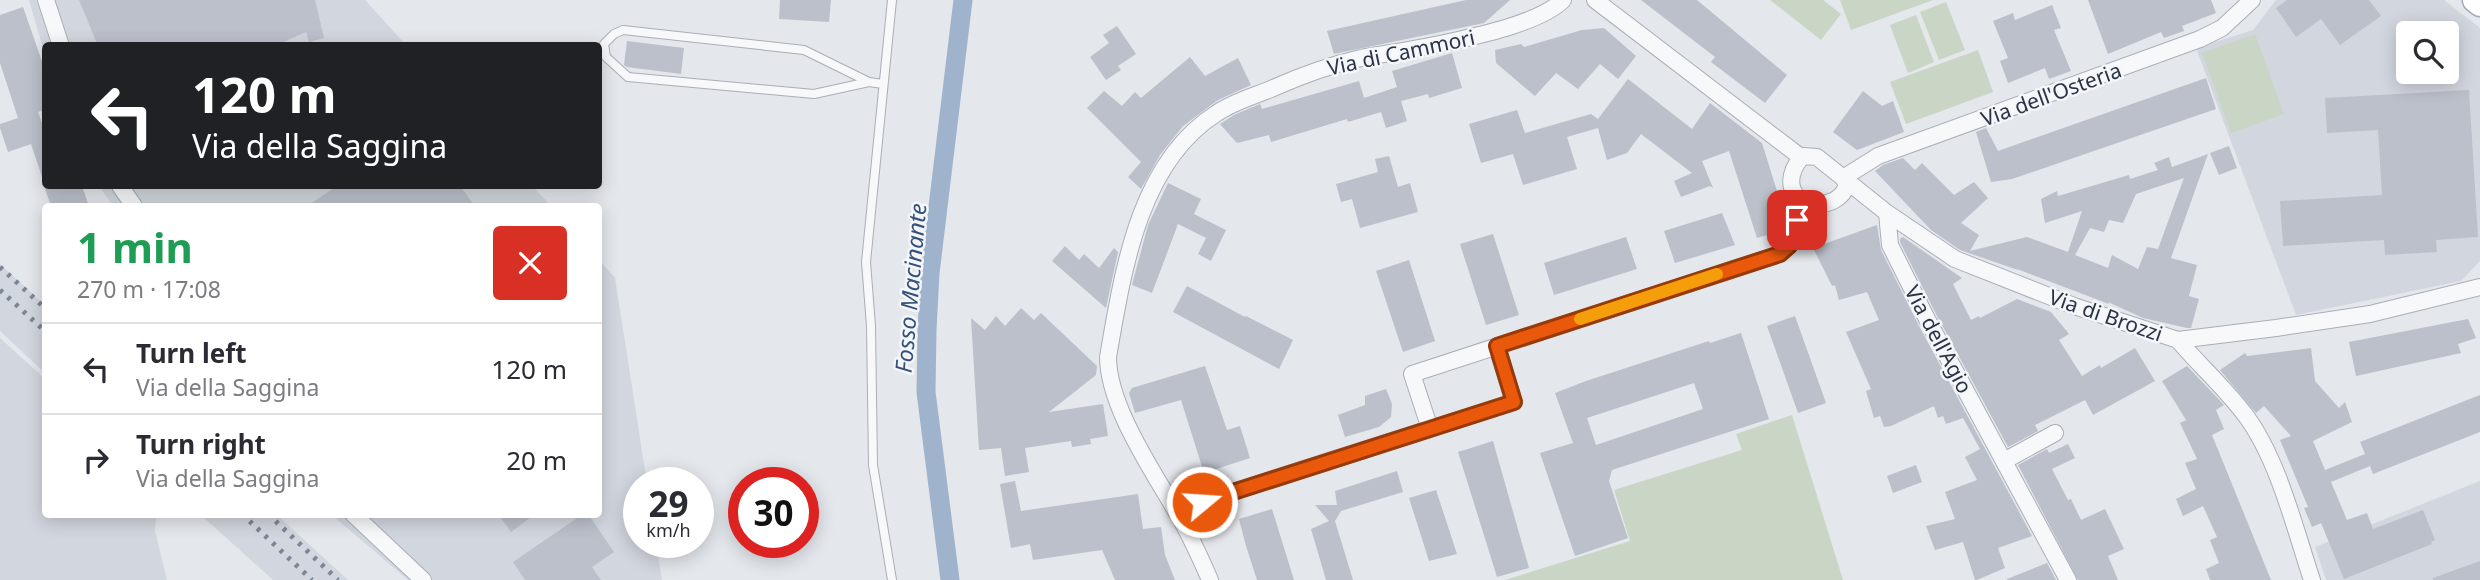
<!DOCTYPE html>
<meta charset="utf-8">
<style>
body{margin:0;font-family:"Noto Sans",sans-serif;background:#f2f2f3;color:#2b2b33;height:100vh;display:flex;flex-direction:column;font-size:26px;white-space:nowrap}
*{box-sizing:border-box;margin:0}
p{font-size:23px;color:#7c7c81}
.icon{flex:none;width:38px;height:38px;fill:none;stroke:currentColor;stroke-width:2;stroke-linecap:round;stroke-linejoin:round}
.map{position:relative;flex:1;overflow:hidden}
.side{position:absolute;left:42px;top:203px;width:560px;height:315px;display:flex;flex-direction:column;background:#fff;border-radius:7px;box-shadow:0 4px 18px #0003}
.side>*{flex:none}
.top-card{position:absolute;left:42px;top:42px;width:560px;height:147px;border-radius:7px;box-shadow:0 4px 18px #0003;background:#202124;color:#fff;overflow:hidden}
.fabs{position:absolute;left:2396px;top:21px;display:grid;gap:14px}
.fabs a{display:grid;place-items:center;width:63px;height:63px;border-radius:7px;background:#fff;box-shadow:0 4px 18px #0003;font-size:35px}
.speed{position:absolute;left:623px;top:467px;display:flex;gap:14px;font-size:35px;font-weight:700;text-align:center}
.speed>*{display:grid;place-content:center;width:91px;height:91px;border-radius:50%;background:#fff;box-shadow:0 4px 18px #0003;line-height:1}
.speed small{font-size:18px;font-weight:400}
.speed .limit{border:10px solid #d22;background:#fff;color:#111}
.pin{position:absolute;display:grid;place-items:center;width:60px;height:60px;color:#fff;margin:-30px;border-radius:14px;box-shadow:0 4px 10px #0006}
.me{position:absolute;width:77px;margin:-38px;rotate:72deg;stroke-linejoin:round;filter:drop-shadow(0 0 5px #0008)}
.turn{display:flex;align-items:center;gap:24px;height:147px;padding:0 35px;font-size:32px}
.turn .icon{width:91px;height:91px;stroke-width:2.5}
.turn b{display:block;font-size:49px;line-height:60px}
.round{display:grid;place-items:center;flex:none;width:74px;height:74px;border-radius:7px;background:#f2f2f3}
.headline{display:flex;align-items:center;justify-content:space-between;height:119px;padding:0 35px}
h1{font-size:42px;font-weight:700;line-height:52px;color:#1e9e55}
ul{padding:0;list-style:none}
li{display:flex;align-items:center;gap:21px;height:91px;padding:0 35px;border-top:2px solid #e1e1e2}
li div{flex:1}
li b{display:block;font-size:26px}
li em{font-style:normal}
.map>svg:first-child{display:block}
.built{fill:#d2d6de;fill-rule:evenodd}
.green{fill:#c9d6c5}
.lines{fill:none;stroke-linecap:round;stroke-linejoin:round}
.canal{stroke:#9fb4cc;stroke-width:19}
.building{fill:#bbc0ca;fill-rule:evenodd}
.service-casing{stroke:#a9aeb7;stroke-width:10}
.minor-casing{stroke:#a9aeb7;stroke-width:18}
.primary-casing{stroke:#a3abb8;stroke-width:27}
.service{stroke:#f7f8fa;stroke-width:8}
.minor{stroke:#f7f8fa;stroke-width:16}
.primary{stroke:#fff;stroke-width:24}
.rail{stroke:#7d8696;stroke-width:5;stroke-dasharray:3.5 7;stroke-linecap:butt}
.route-casing{stroke:#983908;stroke-width:18}
.route{stroke:#ea580c;stroke-width:12}
.slow{stroke:#f59e0b;stroke-width:12}
.labels{text-anchor:middle;dominant-baseline:central;stroke-width:5;stroke-linejoin:round;paint-order:stroke}
.street-label{font-size:21px;fill:#2b3445;stroke:#f4f6f9}
.water-label{font-size:23px;font-style:italic;fill:#34527a;stroke:#f4f6f9}
</style>
<div class="map">
<svg width="2480" height="580" viewBox="0 0 2480 580">
<rect width="100%" height="100%" fill="#e4e7ec"/>
<path class="built" d="M 29,0 L 365,0 L 406,45 L 46,46 L 45,55 Z
M 2276,0 L 2444,0 L 2480,28 L 2480,261 L 2461,281 L 2296,315 L 2196,48 L 2253,30 ZM 2408,33 L 2446,33 L 2446,72 L 2408,72 Z
M 99,186 L 532,186 L 551,206 L 113,206 Z
M 599,260 L 615,278 L 647,483 L 639,483 L 639,542 L 656,543 L 662,580 L 408,580 L 332,515 L 598,514 Z
M 0,264 L 45,305 L 45,373 L 0,331 Z
M 0,338 L 45,379 L 46,514 L 156,515 L 155,531 L 167,580 L 0,580 Z
M 2480,481 L 2480,580 L 2326,580 L 2315,547 Z
M 201,515 L 277,515 L 348,580 L 273,580 Z"/>
<path class="green" d="M 1770,0 L 1823,0 L 1841,14 L 1821,40 Z
M 1840,0 L 1933,0 L 1851,30 Z
M 1946,2 L 1965,50 L 1939,60 L 1920,12 Z
M 1916,15 L 1934,62 L 1908,73 L 1890,25 Z
M 2255,34 L 2284,114 L 2231,133 L 2202,53 Z
M 1978,50 L 1993,92 L 1906,124 L 1890,82 Z
M 1792,415 L 1843,580 L 1505,580 L 1630,541 L 1614,490 L 1742,450 L 1736,434 Z"/>
<g class="lines">
<path class="canal" d="M 950,580 L 926,392 L 927,330 L 930,273 L 963,0"/>
</g>
<path class="building" d="M 79,0 L 315,0 L 324,38 L 309,42 L 306,32 L 274,46 L 98,46 Z
M 780,0 L 831,0 L 829,22 L 779,19 Z
M 1466,0 L 1510,0 L 1484,23 L 1334,54 L 1327,31 Z
M 1641,0 L 1697,0 L 1787,75 L 1765,103 L 1711,62 L 1715,57 Z
M 2088,0 L 2211,0 L 2216,13 L 2182,26 L 2184,31 L 2164,38 L 2161,32 L 2108,54 Z
M 2287,0 L 2369,0 L 2381,16 L 2340,45 L 2321,19 L 2296,37 L 2276,8 Z
M 2052,5 L 2061,28 L 2054,30 L 2071,71 L 2049,79 L 2045,68 L 2008,83 L 2000,61 L 2008,58 L 1993,21 L 2013,13 L 2015,20 Z
M 23,7 L 46,73 L 46,109 L 38,112 L 46,134 L 46,180 L 43,180 L 31,144 L 8,152 L 0,128 L 0,124 L 18,118 L 0,63 L 0,15 Z
M 1117,26 L 1136,54 L 1118,66 L 1121,70 L 1106,80 L 1090,57 L 1109,43 L 1103,35 Z
M 1604,28 L 1636,56 L 1618,79 L 1600,64 L 1578,89 L 1556,73 L 1535,96 L 1496,63 L 1495,50 L 1521,44 L 1524,47 L 1582,30 Z
M 627,41 L 684,48 L 681,74 L 627,67 L 624,65 Z
M 1452,53 L 1462,88 L 1429,98 L 1428,94 L 1401,101 L 1407,121 L 1386,128 L 1381,112 L 1348,122 L 1347,119 L 1271,142 L 1269,135 L 1237,143 L 1220,124 L 1234,115 L 1260,104 L 1262,109 L 1359,81 L 1364,98 L 1397,87 L 1392,71 Z
M 1190,57 L 1205,76 L 1238,58 L 1251,85 L 1218,100 L 1183,126 L 1160,155 L 1141,189 L 1128,177 L 1141,162 L 1087,108 L 1104,91 L 1122,106 L 1135,92 L 1141,98 Z
M 2206,78 L 2216,109 L 2012,179 L 1991,182 L 1976,132 L 1986,128 L 1998,151 Z
M 1628,79 L 1692,129 L 1710,103 L 1762,143 L 1786,220 L 1783,230 L 1757,238 L 1729,151 L 1702,161 L 1713,188 L 1710,186 L 1681,197 L 1674,181 L 1692,173 L 1641,134 L 1627,153 L 1607,160 L 1598,128 L 1567,137 L 1577,169 L 1523,185 L 1513,154 L 1481,163 L 1469,124 L 1517,110 L 1525,133 L 1591,114 L 1598,119 Z
M 2469,90 L 2478,237 L 2436,240 L 2437,252 L 2385,255 L 2384,240 L 2283,246 L 2280,201 L 2382,195 L 2378,130 L 2327,133 L 2325,98 Z
M 1863,91 L 1882,106 L 1893,101 L 1904,132 L 1857,150 L 1833,132 Z
M 2229,146 L 2237,168 L 2219,175 L 2210,153 Z
M 2208,154 L 2171,258 L 2197,265 L 2189,296 L 2199,299 L 2191,328 L 2187,328 L 2143,318 L 2108,302 L 2109,304 L 2017,269 L 2018,270 L 1960,250 L 1931,230 L 1875,171 L 1883,165 L 1903,158 L 1915,170 L 1922,163 L 1954,195 L 1974,182 L 1988,198 L 1961,223 L 1979,235 L 1970,251 L 2027,237 L 2068,252 L 2082,211 L 2045,223 L 2041,199 L 2057,191 L 2058,196 L 2129,175 L 2130,179 L 2158,170 L 2154,163 L 2169,157 L 2172,167 ZM 2184,178 L 2158,249 L 2147,247 L 2138,269 L 2112,255 L 2108,268 L 2075,255 L 2090,228 L 2104,232 L 2109,220 L 2123,223 L 2136,194 Z
M 1389,156 L 1398,187 L 1410,183 L 1418,212 L 1360,228 L 1352,199 L 1341,202 L 1336,184 L 1378,172 L 1375,159 Z
M 1168,183 L 1201,199 L 1194,214 L 1226,230 L 1211,261 L 1198,254 L 1206,238 L 1178,224 L 1152,293 L 1132,285 L 1148,225 Z
M 44,186 L 82,186 L 89,206 L 51,206 Z
M 337,186 L 460,186 L 475,206 L 307,206 Z
M 1722,213 L 1735,245 L 1675,263 L 1664,231 Z
M 1877,225 L 1881,250 L 1918,324 L 2032,536 L 1998,548 L 2005,568 L 1977,580 L 1975,580 L 1963,542 L 1935,550 L 1926,526 L 1955,519 L 1945,492 L 1977,480 L 1965,457 L 1980,449 L 1963,418 L 1946,424 L 1943,416 L 1938,418 L 1934,406 L 1891,426 L 1884,427 L 1880,416 L 1874,418 L 1866,391 L 1871,389 L 1846,332 L 1879,320 L 1867,292 L 1839,300 L 1835,285 L 1832,286 L 1813,248 Z
M 1493,234 L 1519,315 L 1486,325 L 1460,244 Z
M 1626,237 L 1637,269 L 1554,295 L 1544,263 Z
M 1903,237 L 1962,278 L 1953,284 L 1971,320 L 1979,316 L 1980,318 L 2017,299 L 2051,312 L 2069,334 L 2059,340 L 2082,376 L 2100,365 L 2101,368 L 2135,348 L 2155,381 L 2093,415 L 2085,400 L 2035,425 L 2038,431 L 2008,447 L 1936,314 L 1900,242 L 1900,239 Z
M 1065,246 L 1079,260 L 1084,254 L 1099,268 L 1114,248 L 1118,252 L 1106,308 L 1052,261 Z
M 1409,260 L 1435,341 L 1403,352 L 1376,271 Z
M 1187,286 L 1245,317 L 1246,316 L 1293,340 L 1279,369 L 1173,312 Z
M 1021,308 L 1034,320 L 1041,313 L 1097,366 L 1096,375 L 1049,412 L 1103,404 L 1108,436 L 1090,439 L 1091,444 L 1072,447 L 1071,441 L 1025,448 L 1029,472 L 1005,476 L 1001,448 L 979,450 L 971,318 L 985,330 L 996,316 L 1005,326 Z
M 1795,316 L 1826,403 L 1798,413 L 1767,326 Z
M 2468,319 L 2476,338 L 2458,344 L 2461,353 L 2356,376 L 2349,342 Z
M 1741,333 L 1769,419 L 1612,470 L 1609,481 L 1628,538 L 1575,556 L 1540,453 L 1573,443 L 1555,393 L 1586,381 L 1709,341 L 1710,343 ZM 1694,383 L 1703,409 L 1596,445 L 1587,418 Z
M 2311,348 L 2315,381 L 2339,408 L 2345,402 L 2352,422 L 2313,441 L 2325,470 L 2365,454 L 2360,442 L 2480,395 L 2480,432 L 2373,474 L 2370,466 L 2331,482 L 2347,520 L 2367,513 L 2373,529 L 2423,510 L 2435,540 L 2431,542 L 2432,544 L 2344,579 L 2321,523 L 2312,527 L 2304,508 L 2308,507 L 2280,440 L 2291,436 L 2264,406 L 2256,413 L 2220,370 L 2245,353 L 2247,356 Z
M 1205,366 L 1227,430 L 1240,426 L 1250,458 L 1204,473 L 1181,400 L 1135,413 L 1129,393 L 1132,388 Z
M 2187,366 L 2224,405 L 2216,410 L 2224,429 L 2212,435 L 2271,580 L 2210,580 L 2206,569 L 2219,563 L 2210,540 L 2217,537 L 2203,506 L 2183,516 L 2176,499 L 2196,489 L 2185,463 L 2197,459 L 2180,423 L 2186,420 L 2162,381 Z
M 1386,389 L 1392,404 L 1391,417 L 1379,427 L 1345,437 L 1338,415 L 1365,405 L 1365,396 Z
M 1493,441 L 1529,568 L 1497,577 L 1458,452 Z
M 2068,444 L 2075,458 L 2052,469 L 2068,500 L 2071,499 L 2081,520 L 2105,509 L 2124,549 L 2108,556 L 2118,580 L 2078,580 L 2018,465 L 2047,449 L 2049,453 Z
M 1916,465 L 1922,482 L 1893,493 L 1887,476 Z
M 1397,471 L 1403,492 L 1341,511 L 1335,521 L 1353,580 L 1326,580 L 1311,529 L 1329,521 L 1315,505 L 1337,505 L 1335,491 Z
M 1015,481 L 1021,511 L 1138,494 L 1143,529 L 1161,527 L 1165,555 L 1175,580 L 1115,580 L 1102,550 L 1033,560 L 1030,544 L 1011,548 L 1000,484 Z
M 1436,490 L 1457,554 L 1429,561 L 1409,498 Z
M 1272,509 L 1294,580 L 1257,580 L 1246,546 L 1239,519 Z
M 498,514 L 535,514 L 511,532 Z
M 583,514 L 588,514 L 614,552 L 592,567 L 601,580 L 525,580 L 513,562 Z
M 2480,561 L 2480,580 L 2433,580 L 2433,578 Z
M 2047,563 L 2056,580 L 2007,580 L 2007,579 Z"/>
<g class="lines">
<defs>
<path id="service" d="M 892,0 L 866,262 L 871,326 L 873,465 L 892,580
M 869,82 L 804,50 L 623,30 L 614,34 L 604,44 L 606,57 L 628,77 L 814,94 L 869,82 L 883,84"/>
<path id="minor" d="M 46,0 L 61,46
M 1595,0 L 1802,158
M 1843,178 L 1847,184 C 1840,214 1784,210 1792,175 C 1794,167 1797,161 1804,156 L 1817,157 L 1887,213 L 1955,259 L 2074,306 L 2178,340 L 2276,328 L 2370,314 L 2480,287
M 1843,178 L 1878,156 L 2200,39 L 2222,28 L 2252,0
M 120,186 L 134,206
M 1887,213 L 1890,245 L 1927,319 L 2068,580
M 2178,340 C 2200,366 2226,389 2246,416 C 2278,459 2295,529 2312,580
M 1430,429 L 1412,374 L 1780,254 L 1791,242 L 1802,201
M 2004,461 L 2055,433
M 1176,510 L 1514,402 L 1497,347
M 353,514 L 423,580
M 1210,580 C 1200,557 1190,534 1177,513 C 1153,471 1108,406 1108,357 C 1123,272 1138,163 1217,113 C 1233,102 1254,96 1271,89 C 1300,76 1330,65 1361,58 C 1389,53 1417,49 1445,43 C 1476,36 1540,23 1563,0"/>
<path id="primary" d="M 2475,0 L 2480,4"/>
</defs>
<use href="#service" class="service-casing"/>
<use href="#minor" class="minor-casing"/>
<use href="#primary" class="primary-casing"/>
<use href="#service" class="service"/>
<use href="#minor" class="minor"/>
<use href="#primary" class="primary"/>
<path class="rail" d="M 0,267 L 46,309
M 0,290 L 46,332
M 242,514 L 312,580
M 268,514 L 338,580"/>
</g>
<g class="lines">
<defs>
<path id="route" d="M 1202,502 L 1514,402 L 1497,346 L 1780,254 L 1789,246 L 1797,220"/>
</defs>
<use href="#route" class="route-casing"/>
<use href="#route" class="route"/>
<path class="slow" d="M 1580,319 L 1717,274"/>
</g>
<g class="labels">
<g class="street-label">
<text transform="translate(1401 52) rotate(-12)">Via di Cammori</text>
<text transform="translate(2051 94) rotate(-20)">Via dell'Osteria</text>
<text transform="translate(2106 315) rotate(19)">Via di Brozzi</text>
<text transform="translate(1939 339) rotate(62)">Via dell'Agio</text>
</g>
<g class="water-label">
<text transform="translate(910 288) rotate(-85)">Fosso Macinante</text>
</g>
</g>
</svg>
<div class="fabs">
<a><svg class="icon" aria-label="search" viewBox="0 0 24 24"><circle cx="10" cy="10" r="6"/><path d="M15 15l6 6"/></svg></a>
</div>
<div class="speed"><div>29<small>km/h</small></div><div class="limit">30</div></div>
<div class="pin" style="left:1797px;top:220px;background:#d93025"><svg class="icon" aria-label="arrive" viewBox="0 0 24 24"><path d="M6 21V4h12l-3 4 3 4H6"/></svg></div>
<svg class="me" style="left:1202px;top:502px" viewBox="-20 -20 40 40"><circle r="17" fill="#ea580c" stroke="#fff" stroke-width="3"/><path d="M0-11L8 9 0 5-8 9z" fill="#fff"/></svg>
<div class="top-card">
<div class="turn"><svg class="icon" aria-label="left" viewBox="0 0 24 24"><path d="M17 20v-9H6M10 6l-5 5 5 5"/></svg><div><b>120 m</b>Via della Saggina</div></div>
</div>
<section class="side">
<div class="headline"><div><h1>1 min</h1><p>270 m · 17:08</p></div><a class="round" style="background:#d93025;color:#fff"><svg class="icon" aria-label="close" viewBox="0 0 24 24"><path d="M6 6l12 12M18 6L6 18"/></svg></a></div>
<ul>
<li><svg class="icon" aria-label="left" viewBox="0 0 24 24"><path d="M17 20v-9H6M10 6l-5 5 5 5"/></svg><div><b>Turn left</b><p>Via della Saggina</p></div><em>120 m</em></li>
<li><svg class="icon" aria-label="right" viewBox="0 0 24 24"><path d="M7 20v-9h11M14 6l5 5-5 5"/></svg><div><b>Turn right</b><p>Via della Saggina</p></div><em>20 m</em></li>
</ul>
</section>
</div>
